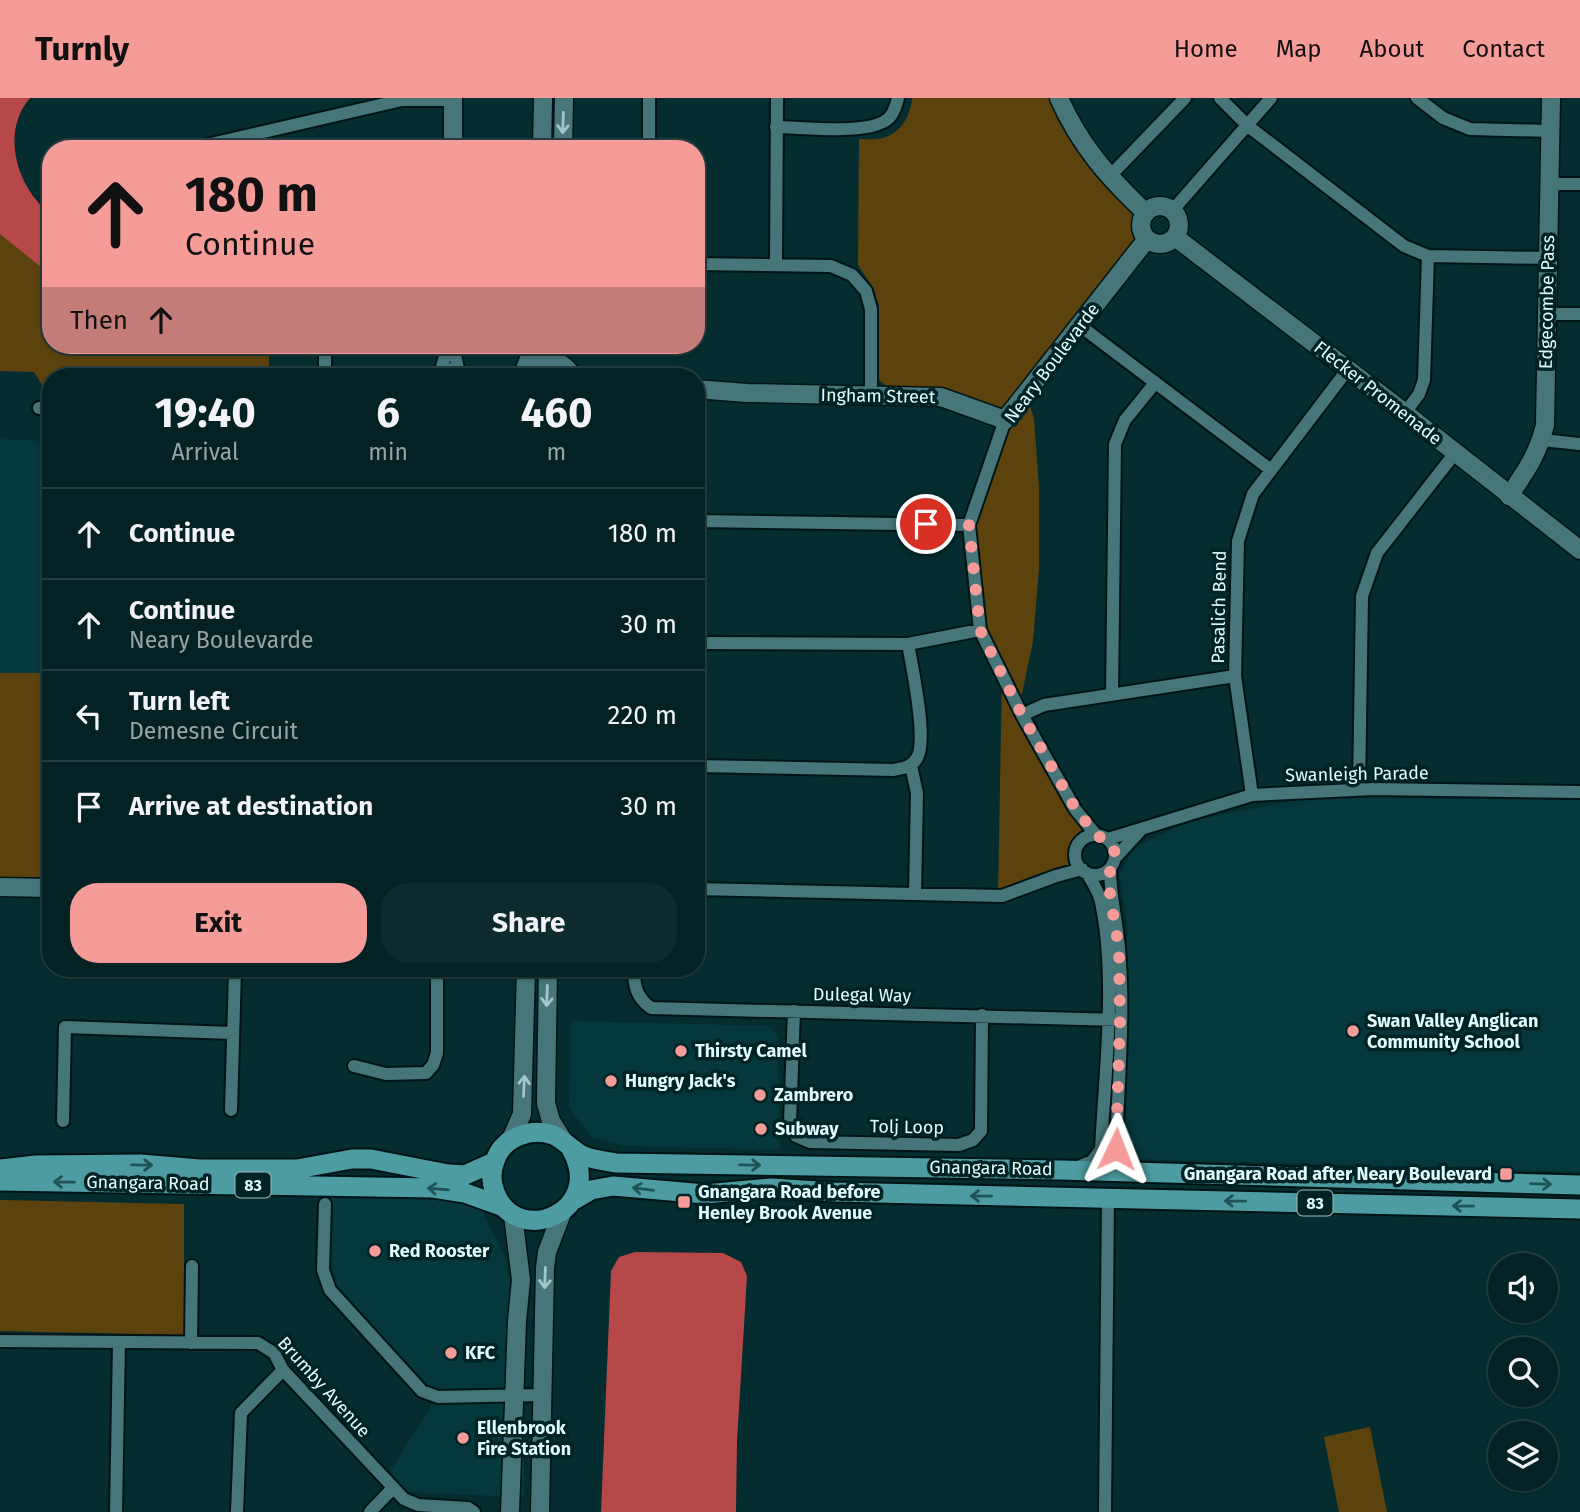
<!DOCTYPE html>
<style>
body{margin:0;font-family:"Fira Sans",sans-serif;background:#0d2a2c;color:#f1f3f6;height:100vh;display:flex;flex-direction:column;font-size:26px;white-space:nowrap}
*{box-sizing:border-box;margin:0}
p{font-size:23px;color:#97a4a6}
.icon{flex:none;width:38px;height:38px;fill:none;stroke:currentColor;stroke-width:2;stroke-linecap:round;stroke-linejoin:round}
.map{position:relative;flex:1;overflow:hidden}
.sheet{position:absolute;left:42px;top:270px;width:663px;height:609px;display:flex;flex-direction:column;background:#042224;border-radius:28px;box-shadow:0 2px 5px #0004,0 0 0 2px #253f41}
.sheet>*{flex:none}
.top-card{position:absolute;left:42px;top:42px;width:663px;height:214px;border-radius:28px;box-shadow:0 2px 5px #0004,0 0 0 2px #253f41;background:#f59b98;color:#111;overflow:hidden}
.fabs{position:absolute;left:1488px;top:1155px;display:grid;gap:14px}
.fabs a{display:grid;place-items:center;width:70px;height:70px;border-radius:50%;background:#042224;box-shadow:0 2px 5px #0004,0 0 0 2px #253f41;font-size:35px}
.pin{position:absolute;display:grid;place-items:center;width:60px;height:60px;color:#fff;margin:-30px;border:4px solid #fff;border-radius:50%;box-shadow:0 2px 7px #0007}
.me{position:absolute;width:77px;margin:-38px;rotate:2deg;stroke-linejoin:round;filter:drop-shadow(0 0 5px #0008)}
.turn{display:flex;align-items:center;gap:24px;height:147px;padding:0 28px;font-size:32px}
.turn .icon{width:91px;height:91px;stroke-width:2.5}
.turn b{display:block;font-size:49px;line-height:60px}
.then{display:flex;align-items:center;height:66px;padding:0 28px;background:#0003;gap:14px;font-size:26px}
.eta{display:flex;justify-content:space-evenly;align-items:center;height:119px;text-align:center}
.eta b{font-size:42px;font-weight:700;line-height:49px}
.button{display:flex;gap:14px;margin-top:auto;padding:14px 28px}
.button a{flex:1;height:80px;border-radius:28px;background:#f59b98;color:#111;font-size:28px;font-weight:700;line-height:80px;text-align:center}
.button a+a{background:#0d2a2c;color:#f1f3f6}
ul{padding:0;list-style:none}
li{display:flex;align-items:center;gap:21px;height:91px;padding:0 28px;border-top:2px solid #253f41}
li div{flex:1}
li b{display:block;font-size:26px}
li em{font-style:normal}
header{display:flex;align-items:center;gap:42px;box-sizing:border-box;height:98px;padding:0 35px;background:#f59b98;color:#111}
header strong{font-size:33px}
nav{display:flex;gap:38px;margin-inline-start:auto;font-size:24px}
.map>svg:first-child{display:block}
.built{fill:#04383c}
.green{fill:#5c430e}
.water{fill:#b64849}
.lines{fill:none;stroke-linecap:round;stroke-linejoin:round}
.street-casing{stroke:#001416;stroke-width:16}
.secondary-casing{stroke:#001416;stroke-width:21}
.primary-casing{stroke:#001416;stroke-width:23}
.street{stroke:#46767a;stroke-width:12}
.secondary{stroke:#46767a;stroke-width:18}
.primary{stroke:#4d9ca2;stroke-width:19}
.oneway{stroke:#a3c6c8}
.oneway2{stroke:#1f5358}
.route{stroke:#f59b98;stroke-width:12;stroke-dasharray:0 21.6}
.poi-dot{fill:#f59b98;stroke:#002326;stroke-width:2.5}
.labels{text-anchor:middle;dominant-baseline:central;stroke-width:7;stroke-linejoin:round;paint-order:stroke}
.shield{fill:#002326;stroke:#9ebabc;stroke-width:2}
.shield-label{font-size:16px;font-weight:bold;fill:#e1fbfc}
.street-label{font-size:18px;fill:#e1fbfc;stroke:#002326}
.poi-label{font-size:18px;font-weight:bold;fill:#e1fbfc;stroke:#002326;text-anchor:start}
</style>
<header>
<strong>Turnly</strong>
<nav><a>Home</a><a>Map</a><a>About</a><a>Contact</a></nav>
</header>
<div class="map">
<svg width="1580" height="1414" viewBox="0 0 1580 1414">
<rect width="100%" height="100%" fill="#052d30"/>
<path class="built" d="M 44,320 L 51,320 L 51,575 L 0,575 L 0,341 L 44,343 Z
M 1312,699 L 1580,702 L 1580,1074 L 1139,1061 L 1126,1042 L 1127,825 L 1120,776 L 1135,749 L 1190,723 Z
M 571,923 L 769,928 L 778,938 L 780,1052 L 624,1048 L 591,1039 L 569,1009 Z
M 321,1088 L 453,1099 L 480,1109 L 504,1156 L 517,1223 L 524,1304 L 524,1399 L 407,1394 L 389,1375 L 433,1305 L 413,1296 L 319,1181 Z"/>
<path class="green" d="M 0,0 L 30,0 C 13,17 10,50 17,73 C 23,91 37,105 51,116 L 51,247 L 269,247 L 269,278 L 51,278 L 51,298 L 49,298 L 34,274 L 0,273 Z
M 912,0 L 1054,0 L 1136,112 L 1141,139 L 1008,313 L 942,293 L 891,292 L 878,281 L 879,207 L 870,185 L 858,167 L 859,41 C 866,41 876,42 883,40 C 901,35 911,17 912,0 Z
M 1027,298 L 1034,321 L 1039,389 L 1039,471 L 1033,543 L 1019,610 L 1071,698 L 1086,739 C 1079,747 1077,753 1079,764 L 998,793 L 1002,580 L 981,534 L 974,494 L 975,427 L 1009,322 Z
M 0,575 L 51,575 L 51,779 L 0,779 Z
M 0,1102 L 184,1106 L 184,1237 L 0,1233 Z
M 1370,1329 L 1387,1414 L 1339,1414 L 1324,1339 Z"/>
<path class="water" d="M 0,0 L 30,0 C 0,34 17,91 51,116 L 51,177 L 0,136 Z
M 635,1154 L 723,1155 L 741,1164 L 747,1178 L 737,1343 L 736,1414 L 601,1414 L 611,1173 L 619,1159 Z"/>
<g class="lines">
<defs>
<path id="street" d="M 1220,0 L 1248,28 L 1404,148 L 1428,158 L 1548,160
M 1417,0 L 1443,20 L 1470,31 L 1550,33
M 776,29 C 803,29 870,38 889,20 C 895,14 896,7 898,0
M 102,48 L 173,51
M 189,51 L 402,2 L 454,2
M 649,51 L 649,0
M 1109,79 L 1185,0
M 1549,86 L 1580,86
M 1172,113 L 1271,0
M 696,166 L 831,168 L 852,177 L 866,193 L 871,211 L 871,298
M 776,166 L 777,0
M 1547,216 L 1580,216
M 1079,227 L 1271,372
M 453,247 L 459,276
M 440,276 L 448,247
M 325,278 L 325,247
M 39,310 L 51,310
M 1405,315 L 1419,296 L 1424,282 L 1428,158
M 1005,322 L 969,427 L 980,532 L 1022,617 L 1075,711 L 1096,737
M 1542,342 L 1580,346
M 696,423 L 969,427
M 696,545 L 908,546 L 980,532
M 1112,597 L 1115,346 L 1125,322 L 1155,285
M 1022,617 L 1044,607 L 1235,578
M 696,668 L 894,672 C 903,670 912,669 917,660 C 928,642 912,569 908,546
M 911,668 L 917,695 L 915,796
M 1359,691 L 1362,498 L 1377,455 L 1455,355
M 1252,697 L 1235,578 L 1238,443 L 1253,396 L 1348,271
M1075 757a20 20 0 1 1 40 0a20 20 0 1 1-40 0Z
M 1108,741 L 1252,697 L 1374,691 L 1580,694
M 1115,760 L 1140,733
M 1110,770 C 1110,798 1117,824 1119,851 C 1125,917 1118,985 1116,1051 L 1122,1065 L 1134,1073
M 696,791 L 1002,798 L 1056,778 L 1082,771
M 634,870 C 634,888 636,899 651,910 L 1120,922
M 794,913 L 790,1025 L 796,1038 L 810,1044 L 959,1047 L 973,1042 L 981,1033 L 982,917
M 354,968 L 386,976 L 426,975 L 433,967 L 437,955 L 437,870
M 231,1012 L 235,873 L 233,870
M 63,1023 L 65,929 L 232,935
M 1078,1069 L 1092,1063 L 1101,1051 C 1105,973 1117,879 1101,804 C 1099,794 1092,784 1087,775
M 325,1106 L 323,1172 L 330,1192 L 422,1293 L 438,1299 L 542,1297
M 0,1243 L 258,1245 L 274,1255 L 283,1272 L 404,1401 L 418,1407 L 468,1410 L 474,1414
M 191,1245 L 192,1168
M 116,1414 L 119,1244
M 237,1414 L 241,1315 L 283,1272
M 370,1414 L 393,1390
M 1105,1414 L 1108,1100"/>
<path id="secondary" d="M 1059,0 C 1080,48 1109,80 1146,115
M 453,51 L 453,0
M 542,51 L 543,0
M 563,51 L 564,0
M1141 127a19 19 0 1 1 38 0a19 19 0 1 1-38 0Z
M 1175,139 L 1405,315 L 1580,452
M 524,274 L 534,247
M 438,278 L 453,274 L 461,278
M 521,278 C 534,259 560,256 572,278
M 696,291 L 747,295 L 941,299 L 1005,322 L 1147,141
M 1509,398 C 1526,373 1538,356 1545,327 L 1551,0
M 0,789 L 51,790
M 548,870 L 546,1005 L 551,1023 L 564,1044
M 504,1048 L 512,1039 L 522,1016 L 526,870
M 510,1414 L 517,1223 L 521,1182 L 513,1117
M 540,1414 L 545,1170 L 547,1154 L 562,1115"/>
<path id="primary" d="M 571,1051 C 607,1114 516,1151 495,1094 C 491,1084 491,1073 495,1063 C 502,1040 531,1029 553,1037 C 565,1042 572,1053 584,1058 C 594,1062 605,1063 616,1065 L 1061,1072 L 1580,1087
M 0,1071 L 36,1067 L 141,1066 L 199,1071 L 297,1071 L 352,1061 L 371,1061 L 448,1076 L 465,1077 L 494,1064
M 0,1083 L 433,1090 L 465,1095 L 504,1109
M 574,1102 L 591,1092 L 613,1088 L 705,1096 L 771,1090 L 833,1094 L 1580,1111"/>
</defs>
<use href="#street" class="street-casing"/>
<use href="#secondary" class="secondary-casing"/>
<use href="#primary" class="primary-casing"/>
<use href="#street" class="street"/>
<use href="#secondary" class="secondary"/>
<use href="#primary" class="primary"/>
</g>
<defs><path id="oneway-shaft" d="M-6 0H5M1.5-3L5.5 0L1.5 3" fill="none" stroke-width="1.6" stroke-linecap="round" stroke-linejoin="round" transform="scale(1.75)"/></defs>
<g class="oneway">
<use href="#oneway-shaft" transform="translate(563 25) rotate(92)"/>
<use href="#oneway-shaft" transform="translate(547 898) rotate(92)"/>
<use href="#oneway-shaft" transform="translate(524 988) rotate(-87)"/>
<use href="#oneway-shaft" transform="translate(545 1180) rotate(92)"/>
</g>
<g class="oneway2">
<use href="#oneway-shaft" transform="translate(142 1067) rotate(1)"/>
<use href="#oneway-shaft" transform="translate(750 1067) rotate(1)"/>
<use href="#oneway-shaft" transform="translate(64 1084) rotate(-179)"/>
<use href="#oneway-shaft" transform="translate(1541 1086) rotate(2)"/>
<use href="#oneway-shaft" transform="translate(438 1091) rotate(-175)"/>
<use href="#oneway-shaft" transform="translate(643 1091) rotate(-172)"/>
<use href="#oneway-shaft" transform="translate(981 1098) rotate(-179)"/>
<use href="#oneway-shaft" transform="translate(1235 1103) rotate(-179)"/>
<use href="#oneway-shaft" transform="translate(1463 1108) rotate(-179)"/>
</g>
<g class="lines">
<path class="route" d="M 926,426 L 969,427 L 980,532 L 1022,617 L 1075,710 L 1096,737 L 1111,745 L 1115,755 L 1110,770 L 1110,797 L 1119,851 L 1120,922 L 1116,1051"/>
</g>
<g class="poi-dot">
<circle cx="1353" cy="933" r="7"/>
<circle cx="681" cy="953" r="7"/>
<circle cx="611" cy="983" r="7"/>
<circle cx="760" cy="997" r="7"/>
<circle cx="761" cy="1031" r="7"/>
<rect x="1499" y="1069" width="14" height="14" rx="3.5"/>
<rect x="677" y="1097" width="14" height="14" rx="3.5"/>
<circle cx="375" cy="1153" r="7"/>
<circle cx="451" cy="1255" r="7"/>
<circle cx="463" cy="1340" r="7"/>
</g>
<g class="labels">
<g class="shield">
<rect x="235.5" y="1074.5" width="35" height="25" rx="5"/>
<rect x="1297.5" y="1092.5" width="35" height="25" rx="5"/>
</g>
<g class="shield-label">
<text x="253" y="1087">83</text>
<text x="1315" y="1105">83</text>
</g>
<g class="street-label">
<text transform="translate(1547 204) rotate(-89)">Edgecombe Pass</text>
<text transform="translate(1052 265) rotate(-53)">Neary Boulevarde</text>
<text transform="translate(1378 295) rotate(38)">Flecker Promenade</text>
<text transform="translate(878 298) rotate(1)">Ingham Street</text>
<text transform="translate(1219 509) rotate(-89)">Pasalich Bend</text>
<text transform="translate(1357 676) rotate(-1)">Swanleigh Parade</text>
<text transform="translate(862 897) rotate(1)">Dulegal Way</text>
<text transform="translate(907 1029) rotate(1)">Tolj Loop</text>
<text transform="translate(991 1070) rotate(1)">Gnangara Road</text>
<text transform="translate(148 1085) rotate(1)">Gnangara Road</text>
<text transform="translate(324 1289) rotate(48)">Brumby Avenue</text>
</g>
<g class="poi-label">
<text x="1367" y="923">Swan Valley Anglican<tspan x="1367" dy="21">Community School</tspan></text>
<text x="695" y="953">Thirsty Camel</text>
<text x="625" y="983">Hungry Jack's</text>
<text x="774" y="997">Zambrero</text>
<text x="775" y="1031">Subway</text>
<text x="1492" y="1076" text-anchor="end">Gnangara Road after Neary Boulevard</text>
<text x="698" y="1094">Gnangara Road before<tspan x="698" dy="21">Henley Brook Avenue</tspan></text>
<text x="389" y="1153">Red Rooster</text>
<text x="465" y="1255">KFC</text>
<text x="477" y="1330">Ellenbrook<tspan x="477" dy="21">Fire Station</tspan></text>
</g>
</g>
</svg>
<div class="fabs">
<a><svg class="icon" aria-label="sound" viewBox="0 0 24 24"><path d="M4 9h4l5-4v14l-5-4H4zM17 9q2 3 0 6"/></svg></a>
<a><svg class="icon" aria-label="search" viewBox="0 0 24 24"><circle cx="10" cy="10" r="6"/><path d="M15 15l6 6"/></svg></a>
<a><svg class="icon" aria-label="layers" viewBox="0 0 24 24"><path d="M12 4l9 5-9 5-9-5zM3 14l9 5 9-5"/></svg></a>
</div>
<div class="pin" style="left:926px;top:426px;background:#d93025"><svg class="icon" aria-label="arrive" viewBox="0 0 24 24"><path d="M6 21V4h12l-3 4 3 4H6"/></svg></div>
<svg class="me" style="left:1116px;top:1051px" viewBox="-20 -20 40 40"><path d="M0-17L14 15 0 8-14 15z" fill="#f59b98" stroke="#fff" stroke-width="4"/></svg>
<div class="top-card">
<div class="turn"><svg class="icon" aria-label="ahead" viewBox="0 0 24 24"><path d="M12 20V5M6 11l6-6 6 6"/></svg><div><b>180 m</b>Continue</div></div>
<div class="then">Then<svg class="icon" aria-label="ahead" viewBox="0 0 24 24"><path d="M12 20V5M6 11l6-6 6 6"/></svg></div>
</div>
<section class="sheet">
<div class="eta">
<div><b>19:40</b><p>Arrival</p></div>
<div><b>6</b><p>min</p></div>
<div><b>460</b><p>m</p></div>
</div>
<ul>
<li><svg class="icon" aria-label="ahead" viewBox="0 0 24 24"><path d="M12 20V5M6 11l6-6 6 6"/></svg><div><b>Continue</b></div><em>180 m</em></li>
<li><svg class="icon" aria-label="ahead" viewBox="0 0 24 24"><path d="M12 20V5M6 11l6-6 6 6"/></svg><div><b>Continue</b><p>Neary Boulevarde</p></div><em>30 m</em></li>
<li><svg class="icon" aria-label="left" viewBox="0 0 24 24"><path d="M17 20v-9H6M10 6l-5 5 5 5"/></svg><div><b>Turn left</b><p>Demesne Circuit</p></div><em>220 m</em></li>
<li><svg class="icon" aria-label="arrive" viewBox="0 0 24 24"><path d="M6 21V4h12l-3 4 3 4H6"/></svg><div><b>Arrive at destination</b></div><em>30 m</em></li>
</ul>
<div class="button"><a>Exit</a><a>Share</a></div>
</section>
</div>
